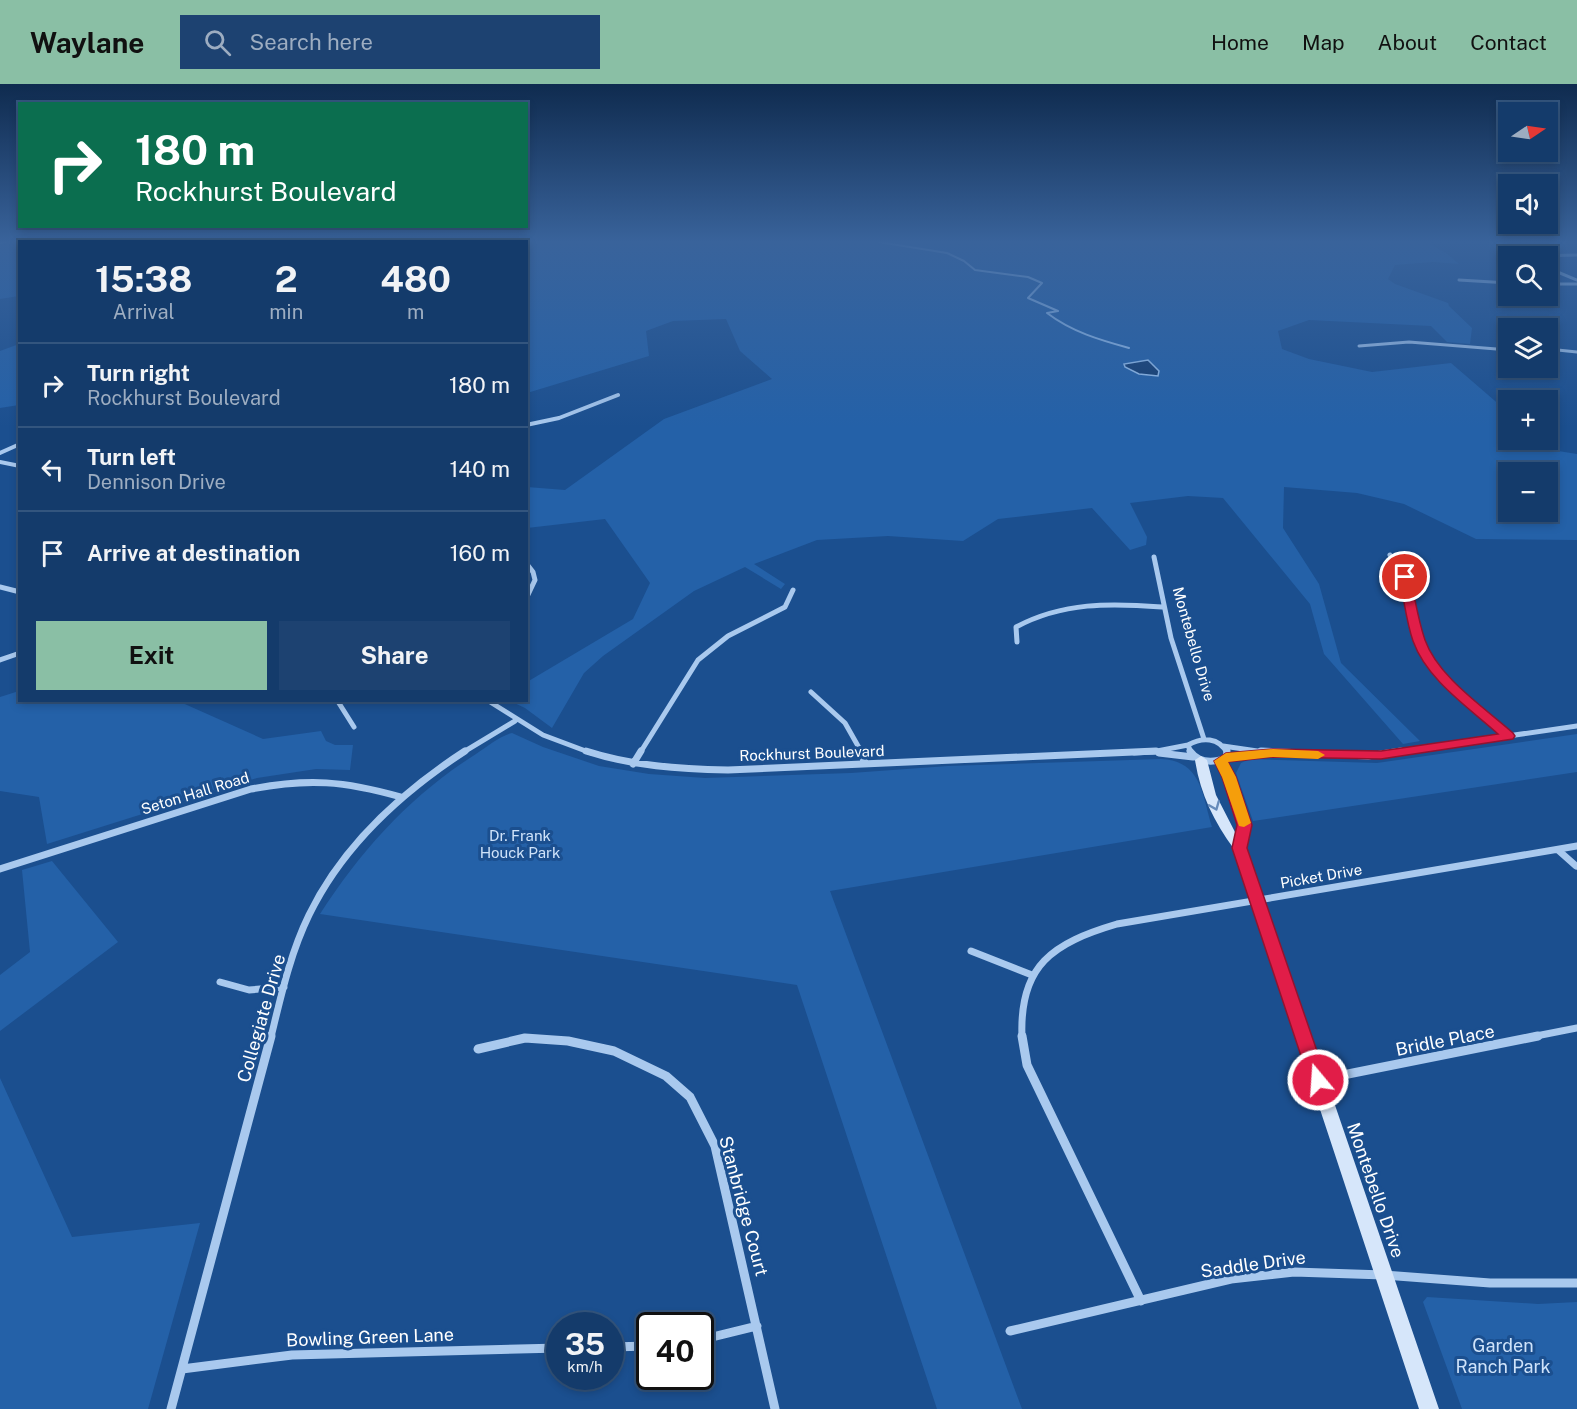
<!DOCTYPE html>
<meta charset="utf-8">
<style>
body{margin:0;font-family:"Public Sans",sans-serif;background:#1d4271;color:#f1f3f6;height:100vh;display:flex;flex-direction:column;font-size:22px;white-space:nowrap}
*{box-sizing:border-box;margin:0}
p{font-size:20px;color:#9dadc1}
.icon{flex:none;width:33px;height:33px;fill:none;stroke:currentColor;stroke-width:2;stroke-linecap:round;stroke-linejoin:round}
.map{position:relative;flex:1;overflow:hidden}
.panel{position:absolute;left:18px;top:156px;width:510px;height:462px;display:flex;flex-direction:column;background:#143b6b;border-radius:0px;box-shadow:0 3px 9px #0003,0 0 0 2px #33557e}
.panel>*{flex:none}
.hud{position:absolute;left:18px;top:18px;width:510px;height:126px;border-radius:0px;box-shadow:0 3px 9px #0003,0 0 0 2px #33557e;background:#0b6e4f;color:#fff;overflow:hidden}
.needle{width:39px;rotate:77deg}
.fabs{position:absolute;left:1498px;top:18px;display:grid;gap:12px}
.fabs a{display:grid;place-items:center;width:60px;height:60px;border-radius:0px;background:#143b6b;box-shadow:0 3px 9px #0003,0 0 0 2px #33557e;font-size:30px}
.speed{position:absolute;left:546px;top:1228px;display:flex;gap:12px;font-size:30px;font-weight:700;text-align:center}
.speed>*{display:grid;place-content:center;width:78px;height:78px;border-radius:50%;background:#143b6b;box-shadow:0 3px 9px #0003,0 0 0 2px #33557e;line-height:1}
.speed small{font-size:15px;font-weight:400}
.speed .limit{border:3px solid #111;border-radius:9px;background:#fff;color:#111}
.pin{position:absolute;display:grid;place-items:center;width:51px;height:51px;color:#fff;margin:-26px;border:3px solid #fff;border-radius:50%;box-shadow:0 2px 6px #0007}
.me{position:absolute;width:66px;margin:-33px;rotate:342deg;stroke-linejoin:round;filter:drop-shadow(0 0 4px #0008)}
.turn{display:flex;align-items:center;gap:21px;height:126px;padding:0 18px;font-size:27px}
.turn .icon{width:78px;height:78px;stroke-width:2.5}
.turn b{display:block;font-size:42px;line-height:51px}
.eta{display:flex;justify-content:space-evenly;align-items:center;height:102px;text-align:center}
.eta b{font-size:36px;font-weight:700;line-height:42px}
.primary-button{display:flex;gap:12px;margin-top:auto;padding:12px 18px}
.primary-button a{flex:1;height:69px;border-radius:0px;background:#8abfa5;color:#111;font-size:24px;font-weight:700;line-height:69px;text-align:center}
.primary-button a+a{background:#1d4271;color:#f1f3f6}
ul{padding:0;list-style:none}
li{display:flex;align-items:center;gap:18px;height:84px;padding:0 18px;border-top:2px solid #33557e}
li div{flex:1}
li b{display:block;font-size:22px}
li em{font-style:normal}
header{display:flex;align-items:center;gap:36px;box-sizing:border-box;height:84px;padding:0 30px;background:#8abfa5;color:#111}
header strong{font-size:28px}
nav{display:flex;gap:33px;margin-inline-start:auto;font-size:21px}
.search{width:420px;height:54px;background:#1d4271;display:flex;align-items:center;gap:15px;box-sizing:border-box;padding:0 21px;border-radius:0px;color:#9dadc1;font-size:22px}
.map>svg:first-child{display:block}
.green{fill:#2461a8;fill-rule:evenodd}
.water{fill:#123a6d;stroke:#9cc4f0;stroke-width:1.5}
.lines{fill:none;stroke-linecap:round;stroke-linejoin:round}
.stream{stroke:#9cc4f0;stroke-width:2}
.street-far4{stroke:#a9c9ee;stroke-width:3}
.street-far3{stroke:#a9c9ee;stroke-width:4}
.street-far2{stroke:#a9c9ee;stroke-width:5}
.street-far1{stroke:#a9c9ee;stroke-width:7}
.street{stroke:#a9c9ee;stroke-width:9}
.secondary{fill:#d6e6fa;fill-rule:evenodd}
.oneway{stroke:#668bba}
.route{fill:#e11d48;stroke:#92132f;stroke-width:1.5}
.slow{fill:#f59e0b}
.labels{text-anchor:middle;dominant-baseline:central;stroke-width:6;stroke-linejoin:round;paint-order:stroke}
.street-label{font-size:15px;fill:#fff;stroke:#1b4f8f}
.park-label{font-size:15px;fill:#cfe3fa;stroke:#1b4f8f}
.near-street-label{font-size:18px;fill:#fff;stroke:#1b4f8f}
.near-park-label{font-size:18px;fill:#cfe3fa;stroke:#1b4f8f}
</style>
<header>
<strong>Waylane</strong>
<div class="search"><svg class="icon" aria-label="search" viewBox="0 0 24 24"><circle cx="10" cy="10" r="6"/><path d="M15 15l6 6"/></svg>Search here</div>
<nav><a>Home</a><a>Map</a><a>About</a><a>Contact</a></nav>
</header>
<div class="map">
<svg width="1577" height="1325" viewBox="0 0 1577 1325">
<rect width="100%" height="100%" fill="#1b4f8f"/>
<path class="green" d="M 0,158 L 19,158 L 19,212 L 0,215 Z
M 527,158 L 1150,158 L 1194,161 L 1195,158 L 1427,158 L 1446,169 L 1459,180 L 1433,178 L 1395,181 L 1388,195 L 1395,200 L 1448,219 L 1449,222 L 1472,244 L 1470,260 L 1447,258 L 1431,242 L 1309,236 L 1278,247 L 1282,265 L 1309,275 L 1372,288 L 1451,279 L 1509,329 L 1509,356 L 1539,356 L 1552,366 L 1577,370 L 1577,456 L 1476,455 L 1404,420 L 1357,409 L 1284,403 L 1283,444 L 1319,500 L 1341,579 L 1420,657 L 1403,660 L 1324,570 L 1310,520 L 1223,414 L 1188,412 L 1130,419 L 1147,453 L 1146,461 L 1130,466 L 1092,424 L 998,435 L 963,457 L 888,452 L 817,456 L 754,480 L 785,500 L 781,505 L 745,483 L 694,507 L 603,572 L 584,589 L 552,644 L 525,624 L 510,617 L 526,616 L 527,598 L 633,535 L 650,499 L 605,435 L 527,444 L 527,403 L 565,406 L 664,335 L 772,295 L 740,267 L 726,235 L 673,237 L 646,247 L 649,272 L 527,309 ZM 1509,388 L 1548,388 L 1548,428 L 1509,428 Z
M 19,260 L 19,321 L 0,324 L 0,267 Z
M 19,607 L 20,616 L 178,617 L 263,655 L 321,647 L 326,657 L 335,661 L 353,661 L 350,686 L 316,685 L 257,694 L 47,760 L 39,713 L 0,707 L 0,613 Z
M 512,649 L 543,663 L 599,682 L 649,690 L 705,694 L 851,689 L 948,682 L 1161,675 C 1202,677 1202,711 1212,743 L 830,807 L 1022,1325 L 937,1325 L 797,901 L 320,830 C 362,765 411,711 476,670 C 487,663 500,652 512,649 Z
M 1577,650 L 1577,688 L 1253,737 L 1236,689 L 1241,679 L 1250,675 L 1377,679 Z
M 52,777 L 118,858 L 0,947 L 0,891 L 30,868 L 22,786 Z
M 0,994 L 72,1153 L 200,1139 L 148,1325 L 0,1325 Z
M 1427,1213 L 1538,1220 L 1577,1218 L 1577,1325 L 1462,1325 L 1423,1218 Z"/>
<path class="water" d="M 1148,276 L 1159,287 L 1158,292 L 1139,290 L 1125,283 L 1124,280 Z"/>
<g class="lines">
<path class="stream" d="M 879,158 L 947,169 L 964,177 L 975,186 L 1028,193 L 1042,199 L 1028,214 L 1058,227 L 1047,229 C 1072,248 1100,256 1129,264
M 0,159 L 5,158"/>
<path class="street-far4" d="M 1497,158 L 1518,170
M 1513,172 L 1521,170 L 1532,172
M 1532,172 L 1577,171
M 1548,184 L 1577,196
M 1459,196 L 1509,199
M 1548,200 L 1577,200
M 1359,262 L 1409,258 L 1509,266
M 1548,265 L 1577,268"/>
<path class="street-far3" d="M 526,341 L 559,334 L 618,311
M 0,369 L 20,360
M 0,378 L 20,382"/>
<path class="street-far2" d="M 1390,471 L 1409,504 L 1419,558 L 1433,582 L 1447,598 L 1508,652
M 1154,473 L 1171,554 L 1204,655
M 526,479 L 533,488 L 535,496 L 526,515
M 0,503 L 20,508
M 1017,558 L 1016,543 C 1063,518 1110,519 1162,523
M 0,576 L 20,569
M 811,608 L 845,639 L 862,669
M 337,616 L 354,643
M 487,616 L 543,651 L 591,669
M 1223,662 L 1271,669
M 462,669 L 515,637
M 640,669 L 698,576 L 728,552 L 785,523 L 793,506
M 1134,669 L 1152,668 L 1188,661
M 1191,669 L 1188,661 C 1202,653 1219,653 1227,669
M 1390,669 L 1577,642"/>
<path class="street-far1" d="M 586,667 C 632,682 680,685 728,686 L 1156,667
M 861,667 L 865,680
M 1190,667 C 1199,679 1213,679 1226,674 L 1227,667
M 1261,667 L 1368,672 L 1401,667
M 1159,669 L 1193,673
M 1226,674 L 1263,670
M 633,680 L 641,667
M 1558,766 L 1576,782
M 0,785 L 251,705 C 309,694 344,697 401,713
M 971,867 L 1032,891
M 220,898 L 249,906 L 284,903
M 271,953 C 281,912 290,870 309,831 C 342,763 402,708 465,667
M 1022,953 C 1019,881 1053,859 1117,840 L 1577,762
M 1531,953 L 1577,944"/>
<path class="street" d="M 1022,952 L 1027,981 L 1141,1217
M 478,965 L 525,954 L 568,957 L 614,967 L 666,992 L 690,1013 L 715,1062 L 775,1325
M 1318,996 L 1538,952
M 1010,1247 L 1231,1195 L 1294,1188 L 1384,1191 L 1490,1199 L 1577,1199
M 700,1256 L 757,1242
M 610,1263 L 650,1262
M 182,1285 L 292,1271 L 560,1264
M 171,1325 L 271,952"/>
<path class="secondary" d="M 1201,672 L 1207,676 L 1216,711 L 1236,750 C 1241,731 1224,695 1215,677 L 1217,674 L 1225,674 L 1235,693 L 1252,741 L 1247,764 L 1439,1325 L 1419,1325 L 1234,765 C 1214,738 1200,709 1195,676 Z"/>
</g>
<defs><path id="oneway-chevron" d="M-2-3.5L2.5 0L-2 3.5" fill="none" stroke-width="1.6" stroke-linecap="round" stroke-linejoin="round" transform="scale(1.5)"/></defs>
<use class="oneway" href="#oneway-chevron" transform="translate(1215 722) rotate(68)"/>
<linearGradient id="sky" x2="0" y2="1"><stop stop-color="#0f2b4f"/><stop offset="0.46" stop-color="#39639b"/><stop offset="1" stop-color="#39639b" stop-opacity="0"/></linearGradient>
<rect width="1577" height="343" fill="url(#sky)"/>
<path class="route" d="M 1405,490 L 1410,493 C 1415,514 1418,536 1425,556 C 1438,593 1485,624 1513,649 L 1515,652 L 1513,655 L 1381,675 L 1273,673 L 1228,678 L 1236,693 L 1252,741 L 1247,764 L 1327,996 L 1324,1002 L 1318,1004 L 1311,1002 L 1309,996 L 1232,764 L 1237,741 L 1222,693 L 1214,677 L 1226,669 L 1273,665 L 1381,667 L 1498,650 C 1468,623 1427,596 1413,557 C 1406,537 1404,514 1399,493 Z"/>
<path class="slow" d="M 1273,665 L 1318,667 L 1325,671 L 1318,675 L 1273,673 L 1228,678 L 1236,693 L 1251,739 L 1244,743 L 1239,742 L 1222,693 L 1214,677 L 1226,669 Z"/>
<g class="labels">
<g class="street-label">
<text transform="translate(1194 560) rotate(74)">Montebello Drive</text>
<text transform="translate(812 669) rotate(-2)">Rockhurst Boulevard</text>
<text transform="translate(195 709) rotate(-17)">Seton Hall Road</text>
<text transform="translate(1321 792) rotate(-10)">Picket Drive</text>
</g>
<g class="park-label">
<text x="520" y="751">Dr. Frank<tspan x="520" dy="17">Houck Park</tspan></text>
</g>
<g class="near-street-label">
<text transform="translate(261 934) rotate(-74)">Collegiate Drive</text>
<text transform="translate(1445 956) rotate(-11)">Bridle Place</text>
<text transform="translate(1376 1106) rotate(71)">Montebello Drive</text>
<text transform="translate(744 1122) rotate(75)">Stanbridge Court</text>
<text transform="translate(1253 1180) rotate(-8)">Saddle Drive</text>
<text transform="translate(370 1253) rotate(-2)">Bowling Green Lane</text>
</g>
<g class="near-park-label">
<text x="1503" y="1261">Garden<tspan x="1503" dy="21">Ranch Park</tspan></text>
</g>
</g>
</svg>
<div class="fabs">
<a><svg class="needle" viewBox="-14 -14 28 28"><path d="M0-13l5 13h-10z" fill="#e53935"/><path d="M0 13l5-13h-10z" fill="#9dadc1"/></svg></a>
<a><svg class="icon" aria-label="sound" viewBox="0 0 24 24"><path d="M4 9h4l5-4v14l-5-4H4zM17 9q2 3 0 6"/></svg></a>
<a><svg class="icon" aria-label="search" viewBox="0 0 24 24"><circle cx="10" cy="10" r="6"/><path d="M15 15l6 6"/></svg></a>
<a><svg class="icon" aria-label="layers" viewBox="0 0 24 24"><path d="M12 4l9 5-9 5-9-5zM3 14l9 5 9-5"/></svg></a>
<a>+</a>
<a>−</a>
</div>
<div class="speed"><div>35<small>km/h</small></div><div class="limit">40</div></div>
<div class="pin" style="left:1405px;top:493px;background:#d93025"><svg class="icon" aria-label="arrive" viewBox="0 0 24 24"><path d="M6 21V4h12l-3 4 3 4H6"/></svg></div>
<svg class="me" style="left:1318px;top:996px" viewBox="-20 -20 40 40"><circle r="17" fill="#e11d48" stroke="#fff" stroke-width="3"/><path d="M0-11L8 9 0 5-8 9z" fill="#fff"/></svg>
<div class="hud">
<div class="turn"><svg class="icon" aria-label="right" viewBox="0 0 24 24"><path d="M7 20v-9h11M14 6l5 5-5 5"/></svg><div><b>180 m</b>Rockhurst Boulevard</div></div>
</div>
<section class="panel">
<div class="eta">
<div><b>15:38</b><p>Arrival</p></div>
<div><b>2</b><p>min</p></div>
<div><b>480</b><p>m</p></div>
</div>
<ul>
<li><svg class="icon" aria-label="right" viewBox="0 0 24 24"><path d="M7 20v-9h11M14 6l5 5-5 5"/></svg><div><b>Turn right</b><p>Rockhurst Boulevard</p></div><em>180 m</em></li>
<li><svg class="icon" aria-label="left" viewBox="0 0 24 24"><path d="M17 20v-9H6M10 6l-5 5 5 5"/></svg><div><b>Turn left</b><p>Dennison Drive</p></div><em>140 m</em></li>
<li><svg class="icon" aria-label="arrive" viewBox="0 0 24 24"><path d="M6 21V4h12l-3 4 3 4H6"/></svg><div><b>Arrive at destination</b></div><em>160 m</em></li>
</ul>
<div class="primary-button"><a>Exit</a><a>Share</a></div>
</section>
</div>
